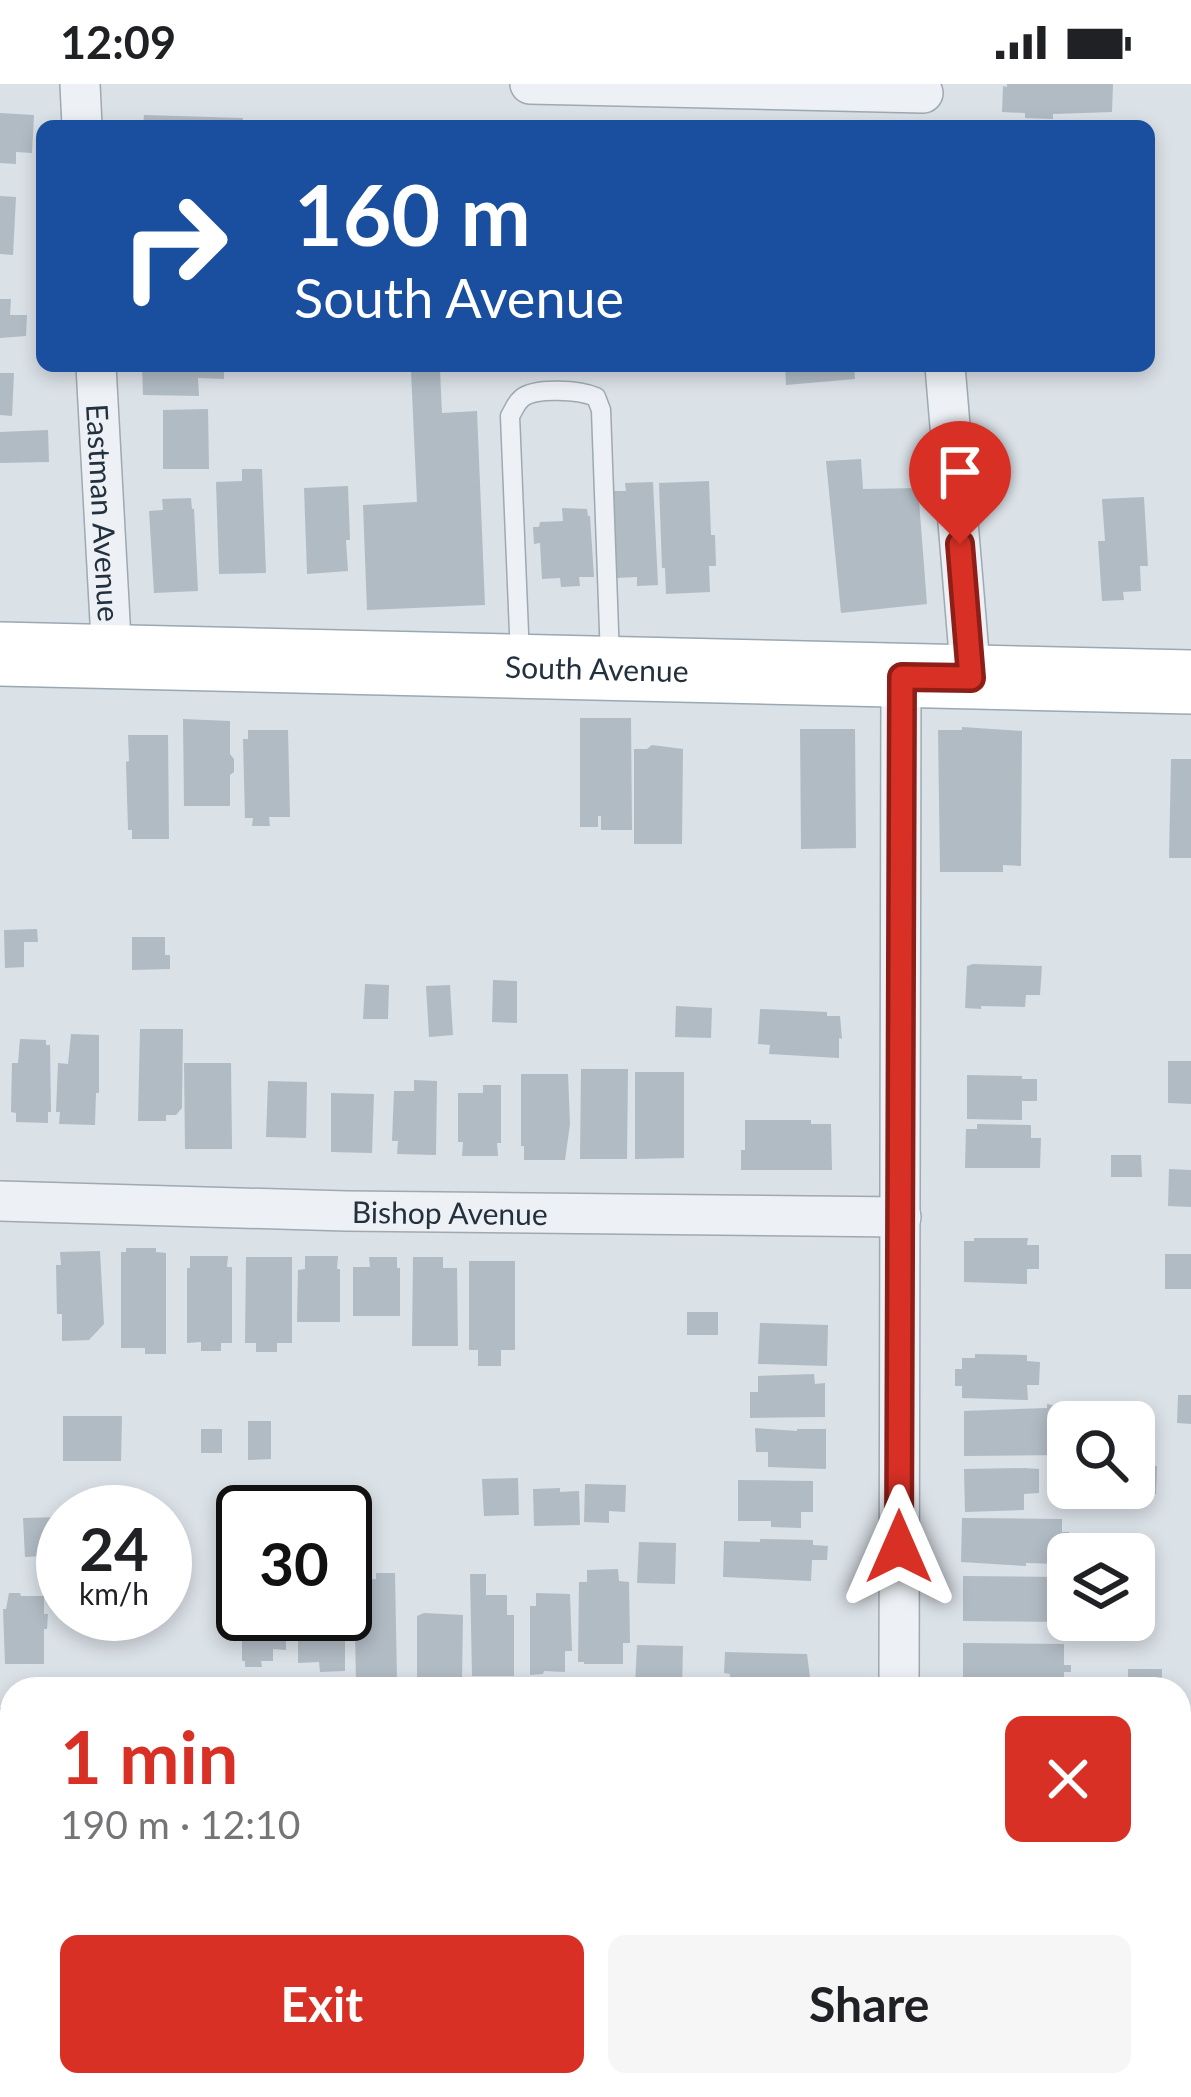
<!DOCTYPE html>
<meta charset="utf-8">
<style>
body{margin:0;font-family:Lato,sans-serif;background:#f6f6f6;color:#202124;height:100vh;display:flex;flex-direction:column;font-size:45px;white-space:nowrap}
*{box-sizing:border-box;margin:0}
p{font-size:39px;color:#757577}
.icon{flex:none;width:66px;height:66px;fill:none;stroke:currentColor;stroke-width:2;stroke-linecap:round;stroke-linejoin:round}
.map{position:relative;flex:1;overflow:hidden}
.panel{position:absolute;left:0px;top:1593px;width:1191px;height:420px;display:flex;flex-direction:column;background:#fff;border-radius:36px 36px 0 0;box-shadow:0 6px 18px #0003}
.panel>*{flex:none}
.top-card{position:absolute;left:36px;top:36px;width:1119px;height:252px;border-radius:18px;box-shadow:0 6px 18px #0003;background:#1a4fa0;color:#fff;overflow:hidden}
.controls{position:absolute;left:1047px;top:1317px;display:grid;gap:24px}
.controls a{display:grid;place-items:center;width:108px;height:108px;border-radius:18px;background:#fff;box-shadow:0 6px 18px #0003;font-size:60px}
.speed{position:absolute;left:36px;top:1401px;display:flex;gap:24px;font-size:60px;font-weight:700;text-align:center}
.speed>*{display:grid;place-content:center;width:156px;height:156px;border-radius:50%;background:#fff;box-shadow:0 6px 18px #0003;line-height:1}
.speed small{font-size:30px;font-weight:400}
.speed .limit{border:6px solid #111;border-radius:18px;background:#fff;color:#111}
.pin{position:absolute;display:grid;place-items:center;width:102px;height:102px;color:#fff;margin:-123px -51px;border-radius:50% 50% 50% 0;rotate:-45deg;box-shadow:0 0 12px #0007}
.pin .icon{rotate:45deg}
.me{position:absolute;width:132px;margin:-66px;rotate:0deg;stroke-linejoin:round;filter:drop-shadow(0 0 9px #0008)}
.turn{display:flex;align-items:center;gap:42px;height:252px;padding:0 60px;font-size:54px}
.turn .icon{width:156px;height:156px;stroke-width:2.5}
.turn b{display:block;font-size:84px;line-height:102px}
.round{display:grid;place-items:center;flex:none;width:126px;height:126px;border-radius:18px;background:#f6f6f6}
.headline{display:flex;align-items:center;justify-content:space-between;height:204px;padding:0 60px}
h1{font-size:72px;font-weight:700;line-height:90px;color:#d93025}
.action{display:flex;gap:24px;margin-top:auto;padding:24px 60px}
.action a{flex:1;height:138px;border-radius:18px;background:#d93025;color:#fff;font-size:48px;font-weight:700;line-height:138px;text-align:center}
.action a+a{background:#f6f6f6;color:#202124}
.status{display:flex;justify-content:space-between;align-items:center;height:84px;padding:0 60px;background:#fff;direction:ltr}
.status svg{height:33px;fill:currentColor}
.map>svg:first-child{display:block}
.building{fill:#b1bbc4}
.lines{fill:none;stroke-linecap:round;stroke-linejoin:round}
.service-casing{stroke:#9fa9b1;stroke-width:21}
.minor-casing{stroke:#9fa9b1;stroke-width:42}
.primary-casing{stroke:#99a8b3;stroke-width:66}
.service{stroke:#edf1f5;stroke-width:18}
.minor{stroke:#edf1f5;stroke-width:39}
.primary{stroke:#fff;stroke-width:63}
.route-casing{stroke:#8d1f18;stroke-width:30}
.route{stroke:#d93025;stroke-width:21}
.labels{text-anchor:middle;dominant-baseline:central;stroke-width:12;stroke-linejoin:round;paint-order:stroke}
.street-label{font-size:30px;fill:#23313e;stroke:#eaf0f4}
</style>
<div class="status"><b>12:09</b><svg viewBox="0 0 49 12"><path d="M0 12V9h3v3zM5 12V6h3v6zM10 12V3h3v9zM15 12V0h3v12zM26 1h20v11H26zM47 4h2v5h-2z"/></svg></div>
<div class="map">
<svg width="1191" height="2013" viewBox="0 0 1191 2013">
<rect width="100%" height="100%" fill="#dae1e7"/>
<path class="building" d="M 1007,0 L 1113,0 L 1112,28 L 1053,30 L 1053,35 L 1025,34 L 1025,29 L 1002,28 L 1003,2 L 1007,3 Z
M 0,29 L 34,31 L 32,69 L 16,68 L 16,80 L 0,79 Z
M 144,31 L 243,34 L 242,42 L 143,42 Z
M 0,112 L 16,113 L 13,171 L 0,170 Z
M 0,215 L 11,215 L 10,231 L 27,231 L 26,252 L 0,254 Z
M 142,282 L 224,282 L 224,295 L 198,294 L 199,312 L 143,311 Z
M 785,282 L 854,282 L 855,295 L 786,301 Z
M 440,286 L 442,329 L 477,327 L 485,521 L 367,526 L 363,421 L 417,418 L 411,287 Z
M 0,289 L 14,289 L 12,332 L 0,331 Z
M 208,325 L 209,385 L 163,385 L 163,326 Z
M 48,346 L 49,378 L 0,379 L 0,348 Z
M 861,375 L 863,405 L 918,404 L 927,520 L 841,529 L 826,377 Z
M 242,385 L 262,385 L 266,489 L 219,490 L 216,398 L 242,397 Z
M 709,397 L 711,451 L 715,451 L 716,482 L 709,482 L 710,508 L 666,510 L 665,484 L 662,484 L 659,399 Z
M 653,398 L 658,501 L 637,502 L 637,493 L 616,494 L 616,472 L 609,473 L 606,407 L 626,407 L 625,399 Z
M 348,402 L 350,456 L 346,456 L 348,487 L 307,490 L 304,404 Z
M 1144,413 L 1148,482 L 1140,482 L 1141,507 L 1123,508 L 1124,516 L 1102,517 L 1098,457 L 1105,457 L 1102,415 Z
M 191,414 L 192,425 L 194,425 L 198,507 L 154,509 L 149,427 L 163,426 L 162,415 Z
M 562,424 L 587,425 L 588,432 L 590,432 L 594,493 L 579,493 L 580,502 L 561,503 L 560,494 L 542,495 L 540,459 L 534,460 L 533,443 L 539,443 L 540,438 L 563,437 Z
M 580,634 L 631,634 L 632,746 L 601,746 L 601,732 L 598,732 L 598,743 L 580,743 Z
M 183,635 L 230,637 L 230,670 L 234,675 L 234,688 L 230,691 L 230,722 L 184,722 Z
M 962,643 L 1022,647 L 1021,782 L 1003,781 L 1003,788 L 940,788 L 938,646 L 962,646 Z
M 800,645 L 855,645 L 856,764 L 801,765 Z
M 248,646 L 288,646 L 290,733 L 269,733 L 270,742 L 252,742 L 253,734 L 245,734 L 243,655 L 248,655 Z
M 128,651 L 168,651 L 169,755 L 132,755 L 132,746 L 128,746 L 126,678 L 129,677 Z
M 652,661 L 683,665 L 682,760 L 634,760 L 634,665 L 647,665 Z
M 1171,675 L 1191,675 L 1191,774 L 1169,774 Z
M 37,845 L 38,858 L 24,858 L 24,883 L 5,884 L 4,846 Z
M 132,853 L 165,853 L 165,871 L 170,871 L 170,885 L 132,886 Z
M 973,880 L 1042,882 L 1040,911 L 1026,911 L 1025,923 L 981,922 L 981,925 L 965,924 L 967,882 Z
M 493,896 L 517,897 L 517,939 L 492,938 Z
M 365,900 L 389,901 L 388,935 L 363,935 Z
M 450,901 L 453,951 L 429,953 L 426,902 Z
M 676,922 L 712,924 L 711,954 L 675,953 Z
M 760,925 L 827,928 L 827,932 L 840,932 L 842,955 L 839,954 L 839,974 L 769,970 L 770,961 L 758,960 Z
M 140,945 L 183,945 L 182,1024 L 176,1031 L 166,1031 L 166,1037 L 138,1037 Z
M 71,950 L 99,951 L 99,1009 L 96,1009 L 95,1041 L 59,1040 L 60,1028 L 56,1028 L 58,979 L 68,980 Z
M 20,955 L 46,956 L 46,961 L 50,961 L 51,1028 L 48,1028 L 48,1039 L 16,1038 L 16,1029 L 11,1028 L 12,979 L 18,979 Z
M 1168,977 L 1191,977 L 1191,1020 L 1168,1019 Z
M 184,979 L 231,979 L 232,1065 L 185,1065 Z
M 581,985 L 628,985 L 627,1075 L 580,1075 Z
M 635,988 L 684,988 L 684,1074 L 635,1075 Z
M 521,990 L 568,990 L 570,1040 L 565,1076 L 524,1076 L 524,1062 L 521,1062 Z
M 967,991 L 1022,992 L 1022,995 L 1037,995 L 1037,1017 L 1022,1017 L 1022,1036 L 967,1035 Z
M 414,996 L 437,997 L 436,1071 L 397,1070 L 398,1057 L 392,1057 L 394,1007 L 414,1007 Z
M 268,997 L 307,998 L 306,1054 L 266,1053 Z
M 483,1001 L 501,1001 L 501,1059 L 497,1059 L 498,1072 L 462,1072 L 463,1058 L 458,1058 L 458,1009 L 483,1009 Z
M 331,1009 L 374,1010 L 372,1069 L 331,1068 Z
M 745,1036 L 811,1036 L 811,1040 L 831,1040 L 832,1086 L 741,1086 L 741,1066 L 745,1066 Z
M 977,1040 L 1031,1041 L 1031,1054 L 1041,1054 L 1040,1084 L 965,1084 L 966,1045 L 977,1045 Z
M 1111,1071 L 1141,1071 L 1142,1093 L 1111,1093 Z
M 1169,1085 L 1191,1086 L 1191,1123 L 1168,1122 Z
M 974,1154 L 1028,1154 L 1027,1161 L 1039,1161 L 1039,1185 L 1027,1185 L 1027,1200 L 964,1198 L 964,1157 L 974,1157 Z
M 126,1164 L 156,1164 L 156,1168 L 166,1169 L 166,1270 L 145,1270 L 145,1264 L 121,1264 L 121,1168 L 126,1168 Z
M 100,1167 L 104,1240 L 89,1256 L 62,1257 L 62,1230 L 57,1230 L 56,1181 L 61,1181 L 60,1168 Z
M 1165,1170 L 1191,1170 L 1191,1205 L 1165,1205 Z
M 190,1172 L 228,1172 L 227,1183 L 232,1183 L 232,1259 L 221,1259 L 221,1267 L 201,1267 L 201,1258 L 187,1259 L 187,1184 L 190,1184 Z
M 305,1172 L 338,1172 L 337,1185 L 340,1185 L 340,1238 L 297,1238 L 298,1186 L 305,1185 Z
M 246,1173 L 292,1173 L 292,1259 L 277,1259 L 277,1268 L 256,1268 L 256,1259 L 245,1259 Z
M 369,1173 L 397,1173 L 397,1184 L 400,1184 L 400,1232 L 353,1232 L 353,1183 L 370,1183 Z
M 413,1173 L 443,1173 L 443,1184 L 457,1184 L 458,1262 L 412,1262 Z
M 469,1177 L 515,1177 L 515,1266 L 501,1266 L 501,1282 L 478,1282 L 478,1266 L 469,1266 Z
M 687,1228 L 718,1228 L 718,1251 L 687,1251 Z
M 760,1239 L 828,1241 L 827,1282 L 758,1280 Z
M 975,1270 L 1027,1271 L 1027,1277 L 1040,1278 L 1039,1301 L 1027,1301 L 1028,1316 L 962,1314 L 962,1302 L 955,1302 L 955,1285 L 962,1285 L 962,1274 L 975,1274 Z
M 814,1290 L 815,1300 L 825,1299 L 825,1333 L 750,1334 L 750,1308 L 758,1308 L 758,1292 Z
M 1178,1311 L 1191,1311 L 1191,1340 L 1177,1339 Z
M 1047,1320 L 1066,1324 L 1066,1371 L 964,1372 L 964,1327 L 1047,1324 Z
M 63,1332 L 122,1332 L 121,1377 L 63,1377 Z
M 248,1337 L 271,1337 L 271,1375 L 248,1376 Z
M 755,1344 L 797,1347 L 797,1345 L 826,1345 L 826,1385 L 768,1383 L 768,1368 L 756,1368 Z
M 201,1345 L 222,1345 L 222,1369 L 201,1369 Z
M 1134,1381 L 1157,1382 L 1156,1410 L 1124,1408 L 1125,1404 L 1134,1404 Z
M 1024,1384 L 1039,1385 L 1039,1409 L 1024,1410 L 1024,1426 L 965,1428 L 964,1385 Z
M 518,1394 L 519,1431 L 484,1432 L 482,1395 Z
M 738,1396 L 813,1397 L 813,1428 L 801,1428 L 801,1444 L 771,1443 L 771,1437 L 738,1437 Z
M 585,1400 L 626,1401 L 625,1428 L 609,1427 L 609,1439 L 584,1438 Z
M 560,1404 L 560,1408 L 579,1407 L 580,1441 L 534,1442 L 533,1405 Z
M 63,1433 L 63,1471 L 25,1473 L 23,1434 Z
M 962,1434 L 1062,1435 L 1062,1448 L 1069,1448 L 1068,1474 L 1062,1474 L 1062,1480 L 1026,1479 L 1026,1482 L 961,1478 Z
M 760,1455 L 813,1456 L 813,1461 L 828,1462 L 827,1476 L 812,1476 L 811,1497 L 723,1493 L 724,1457 L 760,1458 Z
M 639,1458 L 676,1459 L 675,1500 L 637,1499 Z
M 618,1485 L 619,1497 L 629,1498 L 630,1559 L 623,1559 L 623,1580 L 584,1580 L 584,1578 L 578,1578 L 579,1498 L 587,1498 L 587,1486 Z
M 376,1489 L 395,1489 L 397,1597 L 356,1598 L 354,1496 L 376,1495 Z
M 470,1490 L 486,1490 L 486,1511 L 507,1511 L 507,1531 L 514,1531 L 514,1592 L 472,1592 Z
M 963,1492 L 1062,1493 L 1062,1538 L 963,1537 Z
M 9,1509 L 20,1509 L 21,1512 L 44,1512 L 44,1530 L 48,1530 L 47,1545 L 44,1545 L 44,1580 L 5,1580 L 3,1525 L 6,1525 Z
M 536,1509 L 570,1510 L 572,1567 L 565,1567 L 565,1588 L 544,1587 L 543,1590 L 530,1591 L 530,1522 L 536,1522 Z
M 424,1529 L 463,1531 L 462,1596 L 417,1595 L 417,1532 Z
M 242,1530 L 279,1530 L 279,1535 L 286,1535 L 286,1566 L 273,1565 L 273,1577 L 261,1577 L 262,1583 L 245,1583 L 245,1577 L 242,1577 Z
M 298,1530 L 345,1530 L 345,1587 L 320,1588 L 319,1578 L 298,1579 Z
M 963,1559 L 1064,1560 L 1064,1581 L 1071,1581 L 1071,1588 L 1064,1588 L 1064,1605 L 963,1605 Z
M 637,1561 L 683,1562 L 682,1605 L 640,1605 L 640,1601 L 635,1601 Z
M 725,1568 L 807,1570 L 810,1593 L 805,1598 L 805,1605 L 756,1605 L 757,1597 L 729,1597 L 730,1590 L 724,1589 Z
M 1128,1585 L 1162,1585 L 1162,1605 L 1128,1605 Z
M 1179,1756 L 1191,1756 L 1191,1796 L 1179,1796 Z
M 248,2001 L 296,2001 L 296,2013 L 248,2013 Z
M 637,2001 L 675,2001 L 675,2013 L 637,2013 Z
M 758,2001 L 830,2002 L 830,2013 L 758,2013 Z"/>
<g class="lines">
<defs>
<path id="service" d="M 520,573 L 510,332 C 515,324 515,320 522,314 C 536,303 580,306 596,313 L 601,326 L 610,574"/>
<g id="minor">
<path d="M 80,0 L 82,42"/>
<path d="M 530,0 L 923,9"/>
<path id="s1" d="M 96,282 L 112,574"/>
<path d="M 945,282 L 971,594"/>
<path id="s2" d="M 0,1117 L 346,1127 L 901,1133"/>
<path d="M 899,1605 L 901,593"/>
<path d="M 0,1645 L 12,1645"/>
<path d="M 900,2001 L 900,2013"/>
</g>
<g id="primary">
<path id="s3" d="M 0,570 L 1191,598"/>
</g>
</defs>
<use href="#service" class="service-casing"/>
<use href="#minor" class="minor-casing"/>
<use href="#primary" class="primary-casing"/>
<use href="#service" class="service"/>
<use href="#minor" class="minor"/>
<use href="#primary" class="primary"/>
</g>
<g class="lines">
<defs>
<path id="route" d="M 899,1463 L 902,593 L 971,594 L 960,460"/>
</defs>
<use href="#route" class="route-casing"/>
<use href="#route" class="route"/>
</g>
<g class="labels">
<g class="street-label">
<text stroke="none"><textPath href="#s1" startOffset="147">Eastman Avenue</textPath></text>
<text stroke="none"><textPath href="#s3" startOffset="597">South Avenue</textPath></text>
<text stroke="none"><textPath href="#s2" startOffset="450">Bishop Avenue</textPath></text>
</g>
</g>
</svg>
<div class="controls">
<a><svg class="icon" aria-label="search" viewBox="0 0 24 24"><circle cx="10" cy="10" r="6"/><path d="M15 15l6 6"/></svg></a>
<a><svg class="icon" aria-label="layers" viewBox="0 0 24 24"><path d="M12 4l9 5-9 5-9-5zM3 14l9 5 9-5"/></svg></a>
</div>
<div class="speed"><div>24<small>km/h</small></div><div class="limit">30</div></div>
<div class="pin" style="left:960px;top:460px;background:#d93025"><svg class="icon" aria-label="arrive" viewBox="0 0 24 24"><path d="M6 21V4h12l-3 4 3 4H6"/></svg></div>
<svg class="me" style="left:899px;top:1463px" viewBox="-20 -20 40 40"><path d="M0-17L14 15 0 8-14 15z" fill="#d93025" stroke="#fff" stroke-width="4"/></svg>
<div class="top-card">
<div class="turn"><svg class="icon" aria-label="right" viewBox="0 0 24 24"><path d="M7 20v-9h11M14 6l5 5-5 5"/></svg><div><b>160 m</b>South Avenue</div></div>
</div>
<section class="panel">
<div class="headline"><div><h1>1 min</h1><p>190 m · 12:10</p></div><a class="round" style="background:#d93025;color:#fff"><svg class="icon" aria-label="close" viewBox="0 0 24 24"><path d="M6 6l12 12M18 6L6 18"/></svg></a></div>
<div class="action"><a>Exit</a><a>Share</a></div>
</section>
</div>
